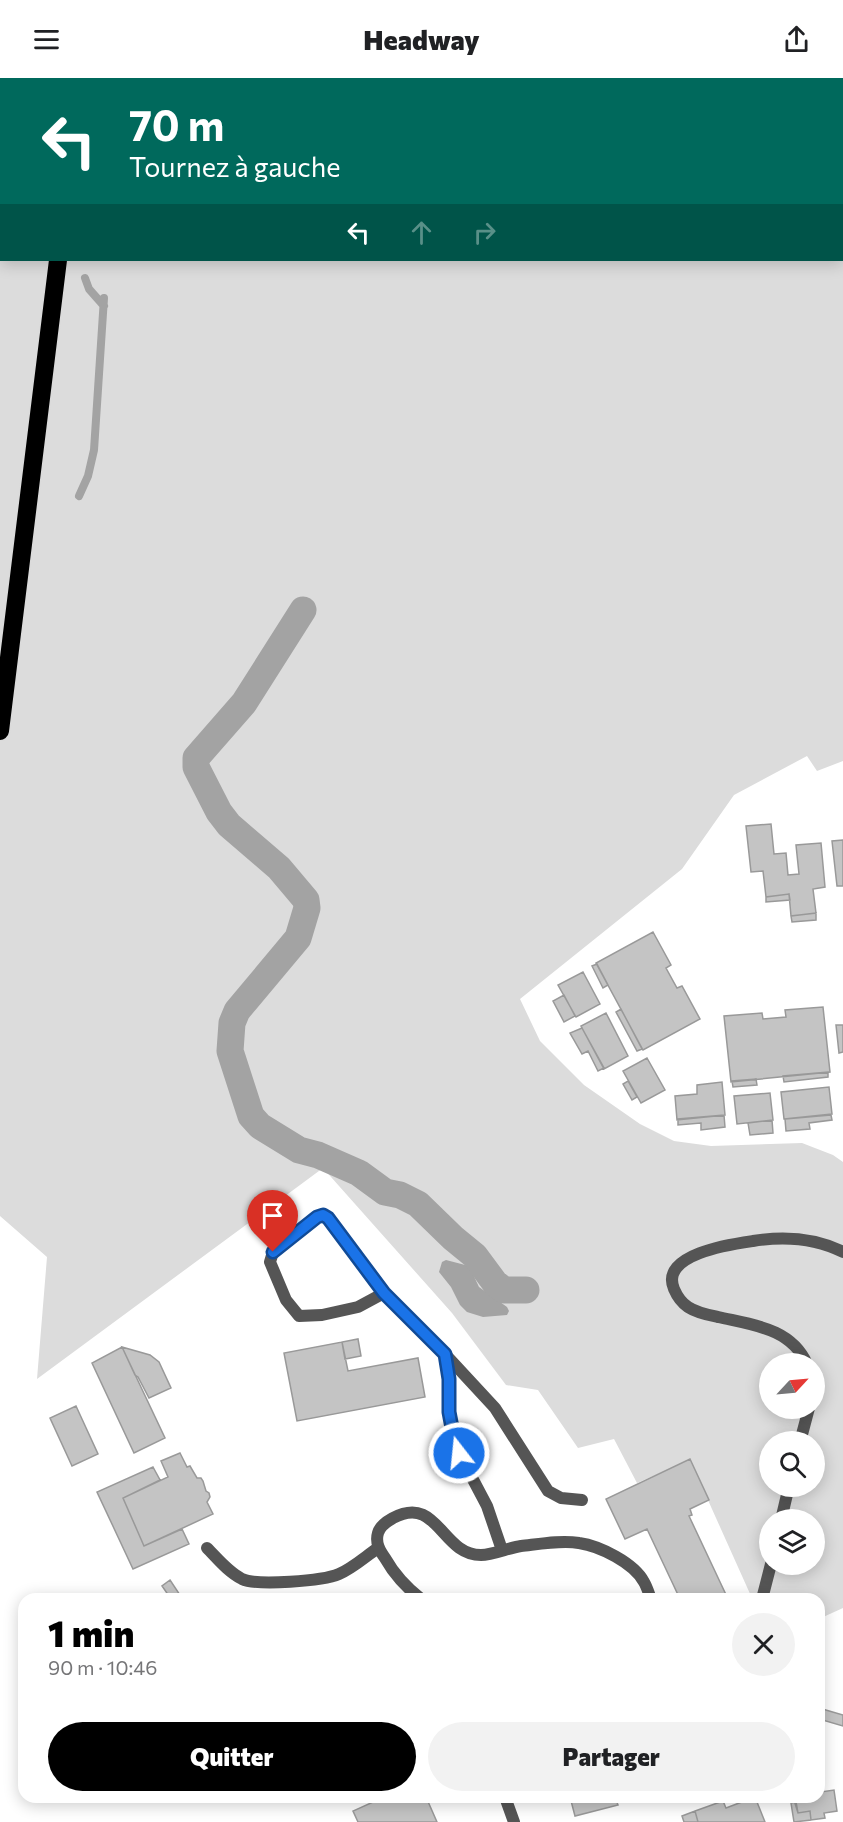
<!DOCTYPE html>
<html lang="fr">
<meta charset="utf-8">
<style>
body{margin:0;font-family:Commissioner,sans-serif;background:#f2f2f2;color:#202124;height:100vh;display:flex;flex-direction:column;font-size:22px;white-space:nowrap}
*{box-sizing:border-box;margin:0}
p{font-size:20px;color:#757577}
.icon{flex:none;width:33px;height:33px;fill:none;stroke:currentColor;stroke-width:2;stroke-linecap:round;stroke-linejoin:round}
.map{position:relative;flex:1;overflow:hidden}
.sheet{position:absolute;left:18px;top:1515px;width:807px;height:210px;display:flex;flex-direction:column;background:#fff;border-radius:18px;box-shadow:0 3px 15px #0003}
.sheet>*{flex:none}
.guide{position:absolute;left:0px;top:0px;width:843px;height:183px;box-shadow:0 3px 15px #0003;background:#00695c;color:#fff;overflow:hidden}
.needle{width:39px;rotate:64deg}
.controls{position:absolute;left:759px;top:1275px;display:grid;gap:12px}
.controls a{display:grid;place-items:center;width:66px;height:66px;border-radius:50%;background:#fff;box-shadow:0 3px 15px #0003;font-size:30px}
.pin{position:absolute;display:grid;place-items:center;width:51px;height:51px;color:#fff;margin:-62px -26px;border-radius:50% 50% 50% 0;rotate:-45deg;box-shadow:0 0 6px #0007}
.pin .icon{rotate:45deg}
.me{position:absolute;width:66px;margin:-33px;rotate:344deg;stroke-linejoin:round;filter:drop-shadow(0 0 4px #0008)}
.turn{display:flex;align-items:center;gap:21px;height:126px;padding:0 30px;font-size:27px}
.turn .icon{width:78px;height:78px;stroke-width:2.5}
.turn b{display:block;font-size:42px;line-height:51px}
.lanes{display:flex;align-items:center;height:57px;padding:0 30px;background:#0003;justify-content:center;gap:30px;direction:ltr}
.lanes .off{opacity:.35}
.round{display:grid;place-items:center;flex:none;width:63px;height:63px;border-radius:32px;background:#f2f2f2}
.summary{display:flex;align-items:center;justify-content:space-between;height:102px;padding:0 30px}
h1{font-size:36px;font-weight:800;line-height:45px;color:#000}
.primary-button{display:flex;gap:12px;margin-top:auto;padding:12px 30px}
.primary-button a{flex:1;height:69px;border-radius:36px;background:#000;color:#fff;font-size:24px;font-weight:800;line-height:69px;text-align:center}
.primary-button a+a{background:#f2f2f2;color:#202124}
header{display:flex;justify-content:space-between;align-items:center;height:78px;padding:0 30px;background:#fff;font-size:27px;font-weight:800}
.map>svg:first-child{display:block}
.green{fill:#dcdcdc;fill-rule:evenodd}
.water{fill:#a3a3a3}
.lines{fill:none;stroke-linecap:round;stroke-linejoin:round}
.stream{stroke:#a3a3a3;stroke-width:8}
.canal{stroke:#a3a3a3;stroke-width:27}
.building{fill:#c4c4c4;stroke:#999;stroke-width:1.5}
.highway-casing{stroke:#dbdbdb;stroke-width:21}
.lane{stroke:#555;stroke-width:12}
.street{stroke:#555;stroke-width:12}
.highway{stroke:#000;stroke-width:18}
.route-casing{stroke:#114b97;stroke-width:15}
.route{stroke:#1a73e8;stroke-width:10}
</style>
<header><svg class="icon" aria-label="menu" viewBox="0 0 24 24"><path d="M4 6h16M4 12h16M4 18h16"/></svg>Headway<svg class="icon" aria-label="share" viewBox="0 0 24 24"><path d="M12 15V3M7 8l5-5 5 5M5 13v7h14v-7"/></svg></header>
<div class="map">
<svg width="843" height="1744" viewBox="0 0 843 1744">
<rect width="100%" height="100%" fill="#fff"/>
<path class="green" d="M 0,0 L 843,0 L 843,683 L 817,693 L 807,678 L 734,717 L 682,791 L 520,921 L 540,963 L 584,1007 L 640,1046 L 674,1063 L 711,1068 L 802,1065 L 833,1077 L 843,1084 L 843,1530 L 821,1540 L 819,1539 L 819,1521 L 762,1521 L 751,1518 L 690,1382 L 637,1405 L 614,1361 L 578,1370 L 538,1312 L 506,1307 L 452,1235 L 323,1090 L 37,1301 L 47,1179 L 0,1138 ZM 2,2 L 842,2 L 842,182 L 2,182 ZM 770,1286 L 814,1286 L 814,1330 L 770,1330 ZM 770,1364 L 814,1364 L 814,1408 L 770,1408 ZM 770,1442 L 814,1442 L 814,1486 L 770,1486 Z"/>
<path class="water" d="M 446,1182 L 469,1188 L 479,1209 L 507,1229 L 509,1233 L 507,1237 L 483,1239 L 467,1234 L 460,1227 L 451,1209 L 439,1194 L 442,1184 Z"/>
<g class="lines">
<path class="stream" d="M 85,200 L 89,211 L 104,228
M 79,418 L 88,398 L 94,372 L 104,220"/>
<path class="canal" d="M 303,532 L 244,625 L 196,680 L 196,689 L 219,734 L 229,747 L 279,790 L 306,822 L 307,830 L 298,860 L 237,933 L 232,945 L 230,973 L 251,1038 L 260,1048 L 299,1072 L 318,1077 L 359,1095 L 385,1114 L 400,1117 L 418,1126 L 453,1160 L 475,1178 L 495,1205 L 504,1212 L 526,1212"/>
</g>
<path class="building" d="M 771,746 L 774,776 L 786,775 L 788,797 L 799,796 L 796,767 L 821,765 L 825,809 L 813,811 L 816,835 L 791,838 L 789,816 L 766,819 L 763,793 L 751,794 L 746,748 Z
M 843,762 L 843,808 L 837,808 L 832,763 Z
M 789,816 L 790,822 L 766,824 L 766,819 Z
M 816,835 L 816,842 L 792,844 L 791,838 Z
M 653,854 L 671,887 L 666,890 L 677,910 L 682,908 L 700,941 L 643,972 L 596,885 Z
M 597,886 L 608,907 L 603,910 L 592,888 Z
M 583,894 L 600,926 L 576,939 L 558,907 Z
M 564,917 L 575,938 L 564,944 L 553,923 Z
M 823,929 L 830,994 L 731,1004 L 724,938 L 762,935 L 763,941 L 786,939 L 785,932 Z
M 621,931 L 642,971 L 637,973 L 616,934 Z
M 606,935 L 628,978 L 604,991 L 581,948 Z
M 836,947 L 843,947 L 843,974 L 839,975 Z
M 582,950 L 604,990 L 598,993 L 588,973 L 582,976 L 570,955 Z
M 647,980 L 665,1012 L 641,1025 L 623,993 Z
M 828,994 L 828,999 L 784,1004 L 783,998 Z
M 756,1001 L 757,1007 L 733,1009 L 732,1003 Z
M 628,1003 L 637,1019 L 632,1022 L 623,1006 Z
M 722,1004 L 725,1037 L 677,1042 L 675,1018 L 697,1016 L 697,1007 Z
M 829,1009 L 832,1036 L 784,1041 L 781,1014 Z
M 770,1015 L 773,1042 L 737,1046 L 734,1018 Z
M 724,1037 L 725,1049 L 701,1052 L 701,1045 L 678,1047 L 678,1041 Z
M 831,1037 L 832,1042 L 809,1045 L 810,1051 L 786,1053 L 785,1041 Z
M 772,1042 L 773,1055 L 750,1057 L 748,1045 Z
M 358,1261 L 361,1278 L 345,1281 L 342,1264 Z
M 342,1264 L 348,1293 L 418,1280 L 425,1319 L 297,1343 L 284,1275 Z
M 122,1269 L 150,1277 L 159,1284 L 171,1310 L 149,1320 L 138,1299 L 135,1297 Z
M 122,1269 L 165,1360 L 134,1375 L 92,1285 Z
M 76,1328 L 98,1376 L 72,1388 L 50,1340 Z
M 180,1375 L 187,1389 L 190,1388 L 197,1400 L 201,1400 L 203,1403 L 206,1413 L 209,1415 L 210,1419 L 207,1424 L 213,1436 L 144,1468 L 123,1420 L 168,1399 L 161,1383 Z
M 690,1381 L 709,1422 L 690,1431 L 692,1437 L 689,1438 L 728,1521 L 680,1521 L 647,1451 L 625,1461 L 606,1421 Z
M 153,1389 L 160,1402 L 123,1420 L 144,1468 L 182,1451 L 189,1466 L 133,1491 L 97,1414 Z
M 170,1502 L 180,1517 L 175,1521 L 171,1521 L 162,1508 Z
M 819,1630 L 843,1637 L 843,1648 L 819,1641 Z
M 819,1704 L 821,1714 L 834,1712 L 837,1733 L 824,1735 L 825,1740 L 811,1742 L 810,1733 L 798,1735 L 793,1719 L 819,1719 Z
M 384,1719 L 426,1719 L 437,1744 L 358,1744 L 353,1733 Z
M 570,1719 L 615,1719 L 618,1727 L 575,1738 Z
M 755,1719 L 765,1744 L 698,1744 L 695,1733 L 723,1723 L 726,1730 Z
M 796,1724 L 798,1735 L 810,1733 L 811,1742 L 794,1744 L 791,1725 Z
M 695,1733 L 698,1744 L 684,1744 L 682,1738 Z"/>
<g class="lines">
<defs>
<path id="highway" d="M 81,2 L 81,0
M 0,653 L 58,182"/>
</defs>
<use href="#highway" class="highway-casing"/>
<path class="lane" d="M 384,1215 L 358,1229 L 322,1237 L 299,1238 L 286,1222 L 270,1184 L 273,1174 L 317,1139 L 323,1137 L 328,1141 L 384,1215 L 445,1276 L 449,1301 L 449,1334 L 452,1355 L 459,1375 L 487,1428 L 502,1472
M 445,1276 L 495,1330 L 548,1413 L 561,1420 L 582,1422
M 207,1470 C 217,1480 228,1494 242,1501 C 257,1508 323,1503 339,1496 C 353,1490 366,1478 378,1470"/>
<path class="street" d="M 807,1286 C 791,1250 753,1247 718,1239 C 708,1237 697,1235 688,1229 C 682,1225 677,1218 674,1211 C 659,1176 732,1166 753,1163 C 784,1158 815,1160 843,1174
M 800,1364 L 809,1330
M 781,1442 L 789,1408
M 421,1521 C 407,1510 394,1496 385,1480 C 380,1473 375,1465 378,1455 C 380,1448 386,1444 393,1440 C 438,1416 441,1477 481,1477 C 493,1477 508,1470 521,1468 C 539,1466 561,1462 579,1465 C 600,1468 634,1485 644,1504 C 647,1509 649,1516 651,1521
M 762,1521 L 771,1486
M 505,1719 L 514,1744"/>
<use href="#highway" class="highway"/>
</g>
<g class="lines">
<defs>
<path id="route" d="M 273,1174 L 317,1139 L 323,1137 L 328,1140 L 384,1215 L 445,1276 L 449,1301 L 449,1334 L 453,1355 L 459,1375"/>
</defs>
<use href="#route" class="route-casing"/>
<use href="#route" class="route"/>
</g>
</svg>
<div class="controls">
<a><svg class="needle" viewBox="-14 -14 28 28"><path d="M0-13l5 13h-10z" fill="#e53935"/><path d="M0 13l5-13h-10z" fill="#757577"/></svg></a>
<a><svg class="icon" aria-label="search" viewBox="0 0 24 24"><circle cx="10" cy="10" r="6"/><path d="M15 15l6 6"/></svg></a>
<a><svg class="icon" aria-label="layers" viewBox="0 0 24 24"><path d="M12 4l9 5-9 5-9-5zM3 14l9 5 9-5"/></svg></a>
</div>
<div class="pin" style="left:273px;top:1174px;background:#d93025"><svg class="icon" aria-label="arrive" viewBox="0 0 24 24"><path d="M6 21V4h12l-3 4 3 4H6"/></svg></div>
<svg class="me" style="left:459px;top:1375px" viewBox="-20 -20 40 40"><circle r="17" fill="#1a73e8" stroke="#fff" stroke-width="3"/><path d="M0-11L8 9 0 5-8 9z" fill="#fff"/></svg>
<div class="guide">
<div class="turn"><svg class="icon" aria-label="left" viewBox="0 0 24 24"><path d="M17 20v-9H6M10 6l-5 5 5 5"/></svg><div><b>70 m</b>Tournez à gauche</div></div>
<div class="lanes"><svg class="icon" aria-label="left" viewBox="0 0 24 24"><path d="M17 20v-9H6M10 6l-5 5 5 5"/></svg><svg class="icon off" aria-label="ahead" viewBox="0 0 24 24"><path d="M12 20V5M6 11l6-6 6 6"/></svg><svg class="icon off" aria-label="right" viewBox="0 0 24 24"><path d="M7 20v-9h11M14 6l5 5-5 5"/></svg></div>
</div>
<section class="sheet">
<div class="summary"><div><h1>1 min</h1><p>90 m · 10:46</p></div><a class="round"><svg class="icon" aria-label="close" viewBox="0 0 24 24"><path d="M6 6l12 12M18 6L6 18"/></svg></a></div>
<div class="primary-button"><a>Quitter</a><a>Partager</a></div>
</section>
</div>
